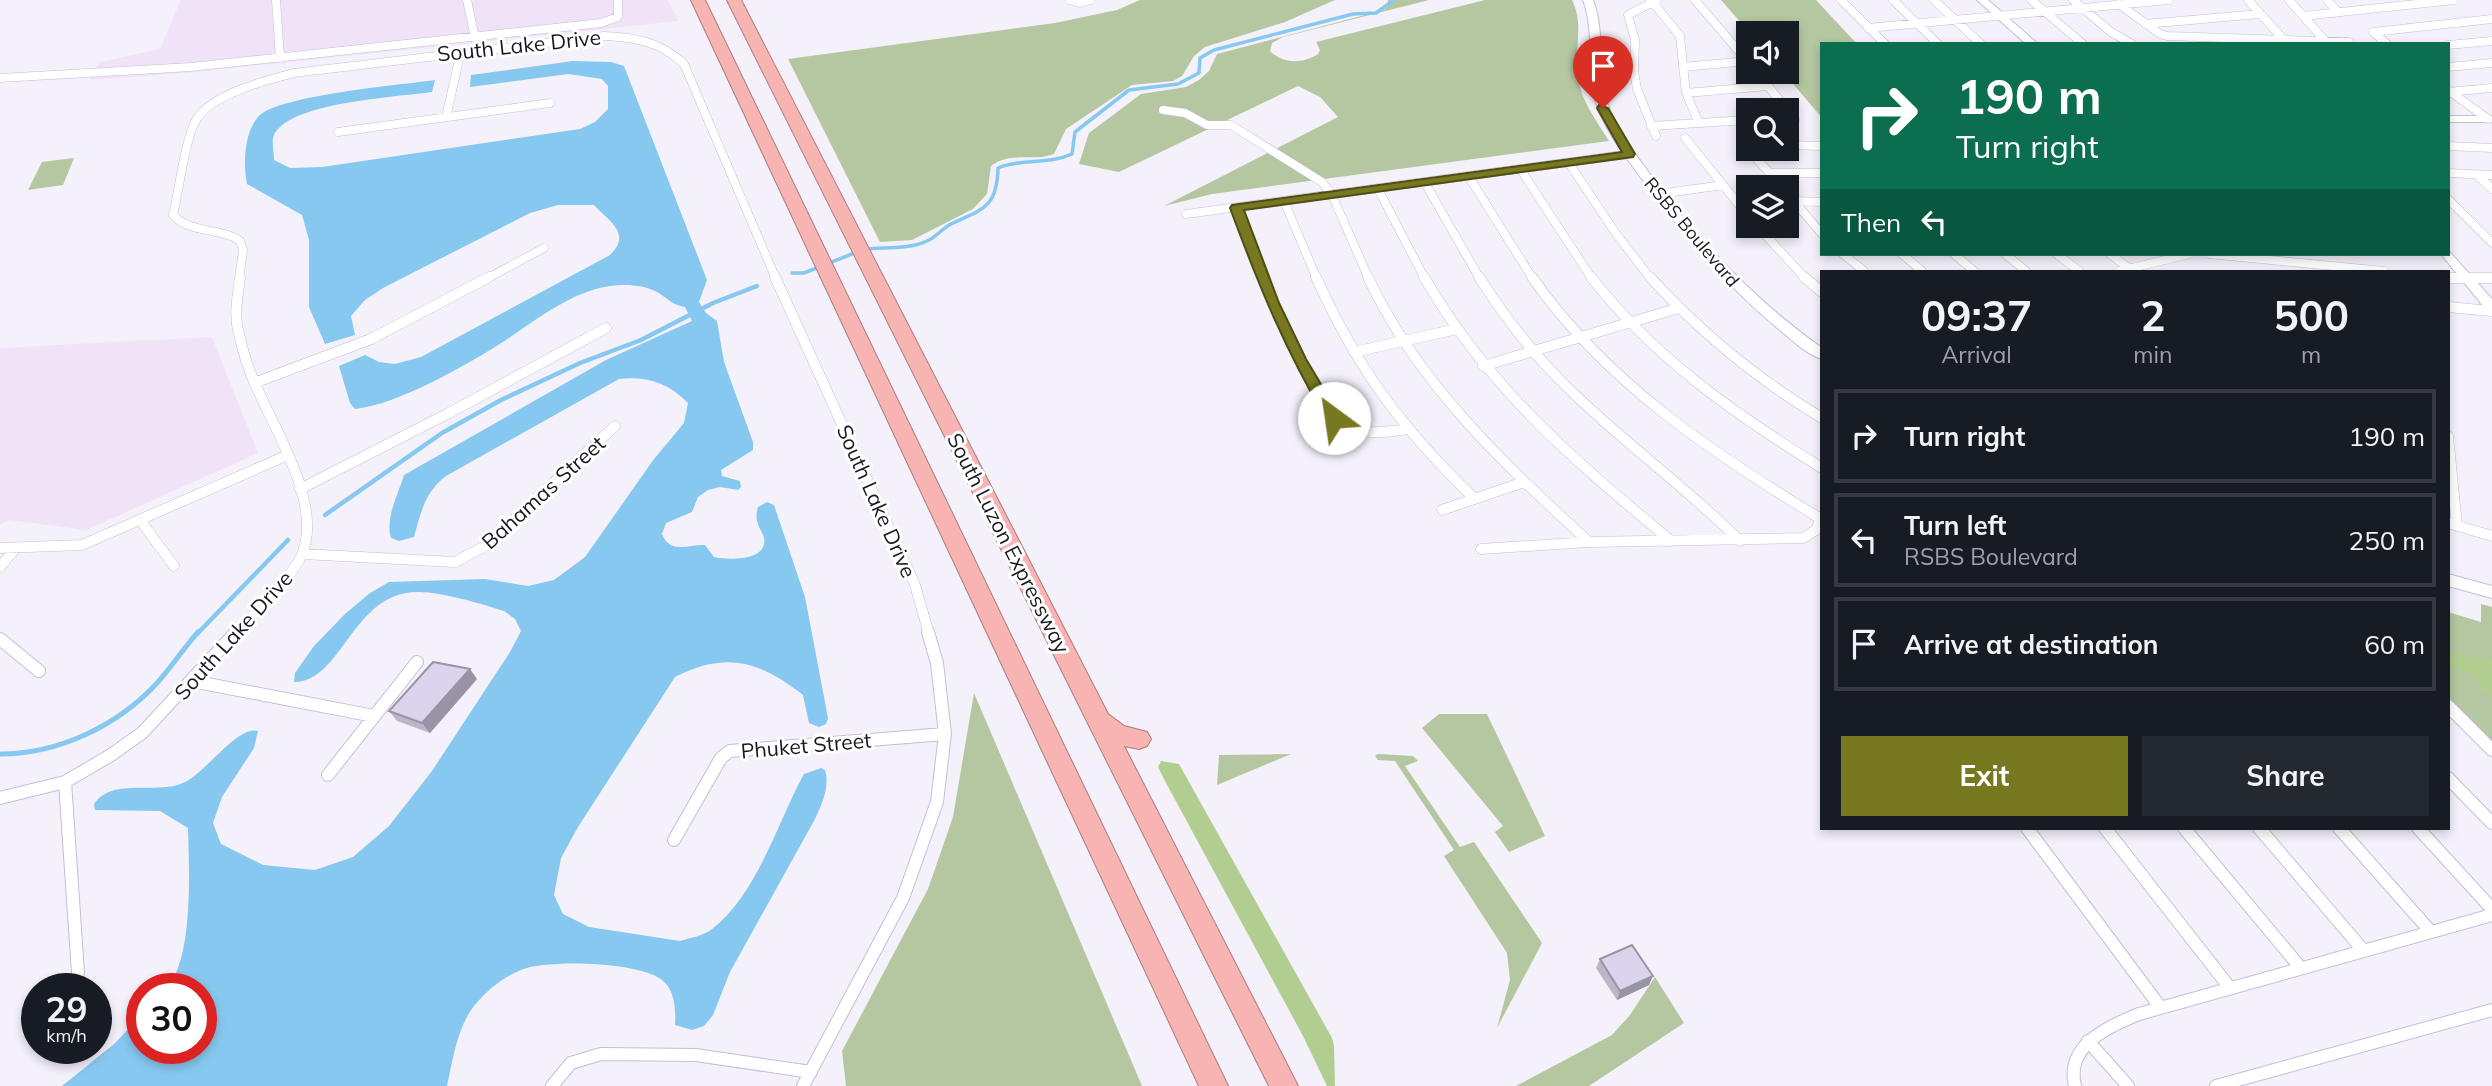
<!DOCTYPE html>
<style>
body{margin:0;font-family:Mulish,sans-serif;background:#242831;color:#f1f3f6;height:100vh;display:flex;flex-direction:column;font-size:26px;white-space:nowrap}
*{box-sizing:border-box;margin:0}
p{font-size:23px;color:#9ea1a6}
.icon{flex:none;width:38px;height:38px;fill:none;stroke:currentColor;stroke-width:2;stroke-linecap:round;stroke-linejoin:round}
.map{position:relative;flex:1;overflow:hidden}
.sheet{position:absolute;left:1820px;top:270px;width:630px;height:560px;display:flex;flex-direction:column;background:#171b24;border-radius:0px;box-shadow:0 4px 10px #0003}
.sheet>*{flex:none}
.guide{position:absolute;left:1820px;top:42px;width:630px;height:214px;border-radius:0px;box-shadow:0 4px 10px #0003;background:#0b6e4f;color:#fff;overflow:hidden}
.fabs{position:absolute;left:1736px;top:21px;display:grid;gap:14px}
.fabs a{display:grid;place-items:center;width:63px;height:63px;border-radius:0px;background:#171b24;box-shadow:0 4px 10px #0003;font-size:35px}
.speed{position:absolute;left:21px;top:973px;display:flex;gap:14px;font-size:35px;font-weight:700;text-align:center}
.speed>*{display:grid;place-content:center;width:91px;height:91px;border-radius:50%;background:#171b24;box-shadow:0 4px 10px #0003;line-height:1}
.speed small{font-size:18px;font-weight:400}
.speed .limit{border:10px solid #d22;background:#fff;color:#111}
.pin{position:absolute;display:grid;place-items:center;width:60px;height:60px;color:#fff;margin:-72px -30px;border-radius:50% 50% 50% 0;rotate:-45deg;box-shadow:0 0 7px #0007}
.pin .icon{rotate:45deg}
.me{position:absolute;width:77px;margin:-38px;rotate:329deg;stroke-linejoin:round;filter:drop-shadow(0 0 5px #0008)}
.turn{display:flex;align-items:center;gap:24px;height:147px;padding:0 21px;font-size:32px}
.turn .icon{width:91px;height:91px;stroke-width:2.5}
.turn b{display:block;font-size:49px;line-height:60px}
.then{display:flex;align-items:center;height:66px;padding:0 21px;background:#0003;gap:14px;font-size:26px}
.eta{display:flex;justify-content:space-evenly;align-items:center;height:119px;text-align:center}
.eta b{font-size:42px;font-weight:700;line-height:49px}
.primary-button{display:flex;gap:14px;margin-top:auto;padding:14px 21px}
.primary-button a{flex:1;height:80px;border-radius:0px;background:#777820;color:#fff;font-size:28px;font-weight:700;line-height:80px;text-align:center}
.primary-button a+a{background:#242831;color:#f1f3f6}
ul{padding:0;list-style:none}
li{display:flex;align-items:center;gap:21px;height:94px;margin:0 14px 10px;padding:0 7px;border:4px solid #363941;border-radius:0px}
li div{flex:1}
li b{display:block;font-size:26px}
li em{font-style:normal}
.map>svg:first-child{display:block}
.industrial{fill:#f1e3f7}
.green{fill:#b5c7a0}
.forest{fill:#b2cd90}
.water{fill:#87c8f0}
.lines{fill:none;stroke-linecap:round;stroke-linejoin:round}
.stream-far2{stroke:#87c8f0;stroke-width:3.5}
.stream-far1{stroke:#87c8f0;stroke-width:4.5}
.stream{stroke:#87c8f0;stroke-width:5}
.street-far2-casing{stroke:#c4bed6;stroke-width:9}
.street-far1-casing{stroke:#c4bed6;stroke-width:11}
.street-casing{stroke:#c4bed6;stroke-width:14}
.secondary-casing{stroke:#c4bed6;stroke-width:2}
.highway-casing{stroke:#aa7d7f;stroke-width:2}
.street-far2{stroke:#fff;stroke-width:8}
.street-far1{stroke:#fff;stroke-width:10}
.street{stroke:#fff;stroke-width:12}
.secondary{fill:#fff;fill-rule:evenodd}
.highway{fill:#f8b4b3;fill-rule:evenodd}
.wall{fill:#bcb6cb}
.shaded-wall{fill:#9994a5}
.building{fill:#dbd4ec;stroke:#9994a5;stroke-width:2}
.route{fill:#777820;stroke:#4d4e15;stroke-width:2}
.labels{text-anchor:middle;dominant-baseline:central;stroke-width:6;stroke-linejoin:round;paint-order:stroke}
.far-street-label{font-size:18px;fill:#18161e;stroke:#fff}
.street-label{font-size:21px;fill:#18161e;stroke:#fff}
</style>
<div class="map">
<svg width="2492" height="1086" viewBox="0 0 2492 1086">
<rect width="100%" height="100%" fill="#f4f1fb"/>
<path class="industrial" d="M 181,0 L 668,0 L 678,21 L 184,73 L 90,80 L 100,62 L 160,49 Z
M 212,337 L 258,453 L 86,530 L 9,520 L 0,525 L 0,348 Z"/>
<path class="green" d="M 1140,0 L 1335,0 L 1285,22 L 1205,47 L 1194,56 L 1182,76 L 1173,81 L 1132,85 L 1066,129 L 1054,154 C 1033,162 1010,151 991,166 L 987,194 L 973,209 L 912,240 L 880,242 L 788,59 L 1055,23 L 1117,10 Z
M 1388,0 L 1429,0 L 1283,37 L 1272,43 L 1270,51 C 1283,64 1303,64 1318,54 L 1320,50 L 1316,42 L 1485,0 L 1572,0 C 1583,22 1576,42 1577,66 C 1577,95 1594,117 1609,141 L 1212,194 L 1164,206 L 1338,117 L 1320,97 L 1298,86 L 1119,172 L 1079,164 L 1089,133 L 1141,94 L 1186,87 L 1199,80 L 1209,71 L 1217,54 L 1384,10 L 1387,7 Z
M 1721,0 L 1816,0 L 1857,44 L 1822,44 L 1822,118 L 1783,72 L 1787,72 L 1787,33 L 1750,33 Z
M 74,158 L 63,185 L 28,190 L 42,162 Z
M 2481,604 L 2492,607 L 2492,746 L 2448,701 L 2448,612 L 2481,622 Z
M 974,693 L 1142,1086 L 846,1086 L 842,1051 L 928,889 L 953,817 Z
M 1439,714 L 1487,714 L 1545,836 L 1509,852 L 1495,832 L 1503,826 L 1422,728 Z
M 1291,754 L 1217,785 L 1219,755 Z
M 1378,754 L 1413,756 L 1418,761 L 1405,766 L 1460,847 L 1474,842 L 1542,943 L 1497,1028 L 1510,980 L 1507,953 L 1444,856 L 1454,850 L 1395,761 L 1378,760 L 1375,756 Z
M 1655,977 L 1684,1023 L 1589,1086 L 1516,1086 L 1612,1035 L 1630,1015 Z"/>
<path class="forest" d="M 2448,651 L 2474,658 L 2484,657 L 2492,660 L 2492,697 L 2478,688 L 2481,682 L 2471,674 L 2448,666 Z
M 1161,761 L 1179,764 L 1332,1038 L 1334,1046 L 1335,1086 L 1327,1086 L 1303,1036 L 1165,781 L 1158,767 Z"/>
<path class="water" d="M 573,61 L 611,62 L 624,66 L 707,280 L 699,302 L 706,313 L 717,321 L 724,362 L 753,442 L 753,450 L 721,470 L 722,476 L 740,481 L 741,487 L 738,490 L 720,487 L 708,490 L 698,497 L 692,512 L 666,523 L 662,534 C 670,555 689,544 705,545 L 714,557 C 727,560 761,561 764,544 C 767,532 752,527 758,507 L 767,502 L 774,505 L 805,597 L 828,718 L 826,724 L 819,727 L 809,723 L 803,695 C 759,661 726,651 675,677 L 578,827 L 561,858 L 554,895 L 563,914 L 589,927 L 680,941 C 690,938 702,936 711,930 C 757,895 777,823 804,774 L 821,768 L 825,770 C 830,787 822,804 815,819 L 730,972 L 713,1015 L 704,1026 L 692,1030 L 675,1025 C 676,1010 675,990 662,980 C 640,962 547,959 521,970 C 503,977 486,991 474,1006 C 457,1028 453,1059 447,1086 L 62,1086 L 114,1044 L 142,1015 L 142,1048 L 201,1048 L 201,989 L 166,989 C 194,959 189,868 188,828 L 160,811 L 95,810 L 94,804 C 113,776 158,796 185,782 C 205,773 238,725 258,731 L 254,748 L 222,797 L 213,823 L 221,844 L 263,865 L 315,870 L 353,857 L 389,826 L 432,771 L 510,652 L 521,631 L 515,619 L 504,611 C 482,604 442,592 419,592 C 352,591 343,682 294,682 L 295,673 L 314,646 L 345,614 L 370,593 L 389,582 L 485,579 L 528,586 L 554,580 L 585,557 L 654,459 L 684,423 L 688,403 C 668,383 647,376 619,379 L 446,476 C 425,492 421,512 414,537 L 399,541 L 391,538 C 385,518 398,495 404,475 L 606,360 L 692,321 L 685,307 C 674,306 667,298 657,292 C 644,285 625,284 610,286 C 571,292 537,319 506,340 C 469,364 397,405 355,409 L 350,403 L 339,366 L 365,355 L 379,362 L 395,364 L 421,357 L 610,255 C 632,234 610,222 594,205 L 558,205 L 530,213 L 383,288 L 365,300 L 351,316 L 355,335 L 325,344 L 309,307 L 309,240 L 302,215 L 247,184 C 243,165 244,133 258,117 C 277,95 402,85 435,80 L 432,92 C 399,97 283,102 273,138 C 272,144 274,153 274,160 L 290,168 L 322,167 L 580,129 L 595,122 L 608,109 L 608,86 L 602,79 L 568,74 L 470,87 L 471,75 Z"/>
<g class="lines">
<path class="stream-far2" d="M 865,249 C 885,247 910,250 929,240 C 937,236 943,228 951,224 C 983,209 997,208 998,168 C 1022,158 1048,165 1072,154 L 1075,132 L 1129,90 L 1178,84 L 1199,73 L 1200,58 L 1214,50 L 1353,14 L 1376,13 L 1394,0
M 792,273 L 804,273 L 857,252"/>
<path class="stream-far1" d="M 325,515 L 442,433 L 501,400 L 580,363 L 641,340 L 713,303 L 757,286
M 197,634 L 288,540"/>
<path class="stream" d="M 0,754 C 58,754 118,726 158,682 C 172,666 184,648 198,632"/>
<defs>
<path id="street-far2" d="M 276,0 L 280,58
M 467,0 L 475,38
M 1069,0 L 1080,3 L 1091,0
M 1651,0 L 1680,36 L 1686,93 L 1698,121
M 1695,0 L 1748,62
M 1841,0 L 1885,44
M 1893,0 L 1938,44
M 1934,0 L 1981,44
M 2031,0 L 2083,44
M 2073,0 L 2111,32 L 2132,44
M 2248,0 L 2285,41
M 2289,0 L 2326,42
M 2327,0 L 2338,12
M 2119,4 L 2160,34 L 2167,36 L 2349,42
M 2303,16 L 2454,0
M 2145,24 L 2260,14
M 1868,28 L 2169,0
M 2373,32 L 2492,19
M 2373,32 L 2387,44
M 2448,45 L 2492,41
M 1683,67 L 1748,61
M 2448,67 L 2492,63
M 1757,72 L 1795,120
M 0,78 L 191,67 L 601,23 L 618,17 L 618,0
M 2448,90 L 2488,119
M 2448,92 L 2492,88
M 1686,93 L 1768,86
M 1163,110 L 1185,113 L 1207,125 L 1231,125 L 1322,182 L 1332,195 L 1369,279
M 446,117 L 461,51
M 1651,126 L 1748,120
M 338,132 L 550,103
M 1656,136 L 1637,89 L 1634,71 L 1635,40 L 1628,15 L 1657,0
M 1685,138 L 1748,216
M 1748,145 L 1747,148 L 1782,187
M 1787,145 L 1822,146
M 2448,146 L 2492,148
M 1569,163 L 1617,235 L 1651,279
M 1521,170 L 1592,279
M 1770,173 L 1822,173
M 2448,173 L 2492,175
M 2477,175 L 2492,189
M 1469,177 L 1533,279
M 1425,183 L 1480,279
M 1378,189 L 1425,279
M 1787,193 L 1822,234
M 1659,194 L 1723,185
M 2448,199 L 2492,243
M 1284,201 L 1317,279
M 1794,201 L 1822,202
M 1237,208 L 1263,279
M 1186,214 L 1629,154
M 1757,226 L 1806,279
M 1843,254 L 1864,271
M 1902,254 L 1922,271
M 1954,254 L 1974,271
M 2005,254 L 2026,271
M 2057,254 L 2079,271
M 2110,254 L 2130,269
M 2209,254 L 2384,271
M 2120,271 L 2189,254
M 2448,278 L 2492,278
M 239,279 L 243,250 L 240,241 C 220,227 190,234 173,215 C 179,190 184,146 194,124 C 206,95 267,80 294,73 L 604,36 C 635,37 661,42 684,64 L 776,279
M 486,279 L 544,248"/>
<path id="street-far1" d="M 775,277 L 915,585 L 929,634
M 1262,277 C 1274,305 1317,406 1338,421 C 1359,436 1384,433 1407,429
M 1316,277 C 1357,368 1402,429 1474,498
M 1368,277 C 1417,383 1504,464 1589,542
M 1424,277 C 1489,389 1573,459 1671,541
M 1479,277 C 1504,316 1532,353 1565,385 C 1620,440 1685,486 1740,541
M 1532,277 C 1605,382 1714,454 1821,519
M 1591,277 C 1653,357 1736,415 1822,468
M 1650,277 C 1701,333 1757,379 1822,418
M 1804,277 L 1822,292
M 2448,278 L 2492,278
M 2448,307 L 2492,311
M 1354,352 L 1457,329
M 1483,366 L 1679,308
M 254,383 L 371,339 L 489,277
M 2448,436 L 2457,526
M 300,489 L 449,413 L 606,328
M 1442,510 L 1524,482
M 140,520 L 174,566
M 2448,523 L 2492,536
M 0,548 L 82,545 L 288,455
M 1481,549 L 1589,542 L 1803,538 L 1816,530 L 1822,516
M 303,554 L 455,562 L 485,546 L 615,426
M 0,567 L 16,548
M 235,634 C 253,614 295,575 303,552 C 321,502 276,432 256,386 C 248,369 242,348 238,330 C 234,314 238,294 240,277"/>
<path id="street" d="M 0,639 L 39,671
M 192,681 L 374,716
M 2448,706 L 2492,750
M 328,775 L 417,662
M 2448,778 L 2492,823
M 65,782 L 78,973
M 0,798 L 65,782 L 111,755 L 142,733 L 236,632
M 2027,828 L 2161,1008
M 2105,828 L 2230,988
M 2184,828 L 2300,967
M 2259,828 L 2363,950
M 2339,828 L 2431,932
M 2418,828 L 2492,909
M 674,840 L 721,758 L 730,751 L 945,734
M 2088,1041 L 2128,1086
M 552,1086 L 571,1063 L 601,1054 L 696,1055 L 811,1072
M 803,1086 L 903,898 L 937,802 L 945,734 L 937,663 L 928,632
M 2075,1086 C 2065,1045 2108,1027 2139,1014 L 2492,915
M 2216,1086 L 2492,1010"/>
<path id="secondary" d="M 1583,0 L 1593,0 C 1606,34 1596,71 1608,105 C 1617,131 1634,152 1650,174 C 1698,240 1754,300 1822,348 L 1822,359 C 1808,355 1794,342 1782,332 C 1727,287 1680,232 1638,174 C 1623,153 1606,131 1597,106 C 1585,71 1596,34 1583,0 Z
M 1977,0 L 1988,0 L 2038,44 L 2026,44 Z
M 2448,116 L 2492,116 L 2492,122 L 2448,122 Z
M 2448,250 L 2492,299 L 2492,312 L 2487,311 L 2441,254 L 2448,254 Z
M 2448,574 L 2492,586 L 2492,598 L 2448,586 Z"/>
<path id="highway" d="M 691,0 L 705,0 L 1228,1086 L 1199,1086 Z
M 727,0 L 741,0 L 1108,714 L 1124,726 L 1147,732 L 1151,739 L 1147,746 L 1139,749 L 1124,746 L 1298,1086 L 1269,1086 Z"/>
</defs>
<use href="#street-far2" class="street-far2-casing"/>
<use href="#street-far1" class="street-far1-casing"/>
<use href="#street" class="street-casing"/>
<use href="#secondary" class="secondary-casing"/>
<use href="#highway" class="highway-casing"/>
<use href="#street-far2" class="street-far2"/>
<use href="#street-far1" class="street-far1"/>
<use href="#street" class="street"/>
<use href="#secondary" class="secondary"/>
<use href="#highway" class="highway"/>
</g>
<path class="wall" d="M 477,679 L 430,733 L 397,721 L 389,711 Z
M 1600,959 L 1649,985 L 1617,1000 L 1596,968 Z"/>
<path class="shaded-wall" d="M 470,669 L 477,679 L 430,733 L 422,723 Z
M 1653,976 L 1649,985 L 1617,1000 L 1620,991 Z"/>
<path class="building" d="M 433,662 L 470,669 L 422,723 L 389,711 Z
M 1632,945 L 1653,976 L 1620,991 L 1600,959 Z"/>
<path class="route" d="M 1599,105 L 1608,108 L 1635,154 L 1633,157 L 1244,210 L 1279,303 L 1306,359 L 1341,418 L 1339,422 L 1328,422 C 1285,350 1259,286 1230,208 L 1232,205 L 1622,152 L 1597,108 Z"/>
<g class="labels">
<g class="far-street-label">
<text transform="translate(1692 232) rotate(50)">RSBS Boulevard</text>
</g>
<g class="street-label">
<text transform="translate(519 45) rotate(-6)">South Lake Drive</text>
<text transform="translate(543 492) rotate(-42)">Bahamas Street</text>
<text transform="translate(877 501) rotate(66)">South Lake Drive</text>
<text transform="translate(1009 543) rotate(63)">South Luzon Expressway</text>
<text transform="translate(233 635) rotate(-48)">South Lake Drive</text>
<text transform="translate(806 745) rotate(-5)">Phuket Street</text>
</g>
</g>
</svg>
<div class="fabs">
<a><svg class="icon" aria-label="sound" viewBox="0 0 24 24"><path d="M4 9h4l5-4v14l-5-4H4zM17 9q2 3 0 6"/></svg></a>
<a><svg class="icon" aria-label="search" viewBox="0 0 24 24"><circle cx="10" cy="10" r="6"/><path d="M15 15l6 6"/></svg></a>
<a><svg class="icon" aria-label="layers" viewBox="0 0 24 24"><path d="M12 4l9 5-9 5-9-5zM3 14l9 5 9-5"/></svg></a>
</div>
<div class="speed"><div>29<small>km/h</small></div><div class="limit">30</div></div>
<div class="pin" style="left:1603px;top:108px;background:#d93025"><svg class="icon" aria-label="arrive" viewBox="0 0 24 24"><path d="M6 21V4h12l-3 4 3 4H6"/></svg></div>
<svg class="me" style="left:1334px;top:418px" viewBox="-20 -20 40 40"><circle r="19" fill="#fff"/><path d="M0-13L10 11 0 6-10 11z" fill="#777820"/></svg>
<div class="guide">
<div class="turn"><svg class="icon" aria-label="right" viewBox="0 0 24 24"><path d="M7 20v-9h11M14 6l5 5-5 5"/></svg><div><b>190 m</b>Turn right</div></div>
<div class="then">Then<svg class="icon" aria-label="left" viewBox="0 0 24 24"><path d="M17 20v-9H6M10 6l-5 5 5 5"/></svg></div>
</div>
<section class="sheet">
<div class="eta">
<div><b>09:37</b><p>Arrival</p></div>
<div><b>2</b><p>min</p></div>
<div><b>500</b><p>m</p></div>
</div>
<ul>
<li><svg class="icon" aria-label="right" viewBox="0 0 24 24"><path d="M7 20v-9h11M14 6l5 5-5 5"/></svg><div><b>Turn right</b></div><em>190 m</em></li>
<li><svg class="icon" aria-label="left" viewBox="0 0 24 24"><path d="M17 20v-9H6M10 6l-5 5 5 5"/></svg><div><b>Turn left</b><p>RSBS Boulevard</p></div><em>250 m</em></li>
<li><svg class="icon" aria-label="arrive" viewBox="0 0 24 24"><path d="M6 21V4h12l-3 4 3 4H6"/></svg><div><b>Arrive at destination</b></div><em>60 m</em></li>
</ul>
<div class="primary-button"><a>Exit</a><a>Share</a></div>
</section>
</div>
